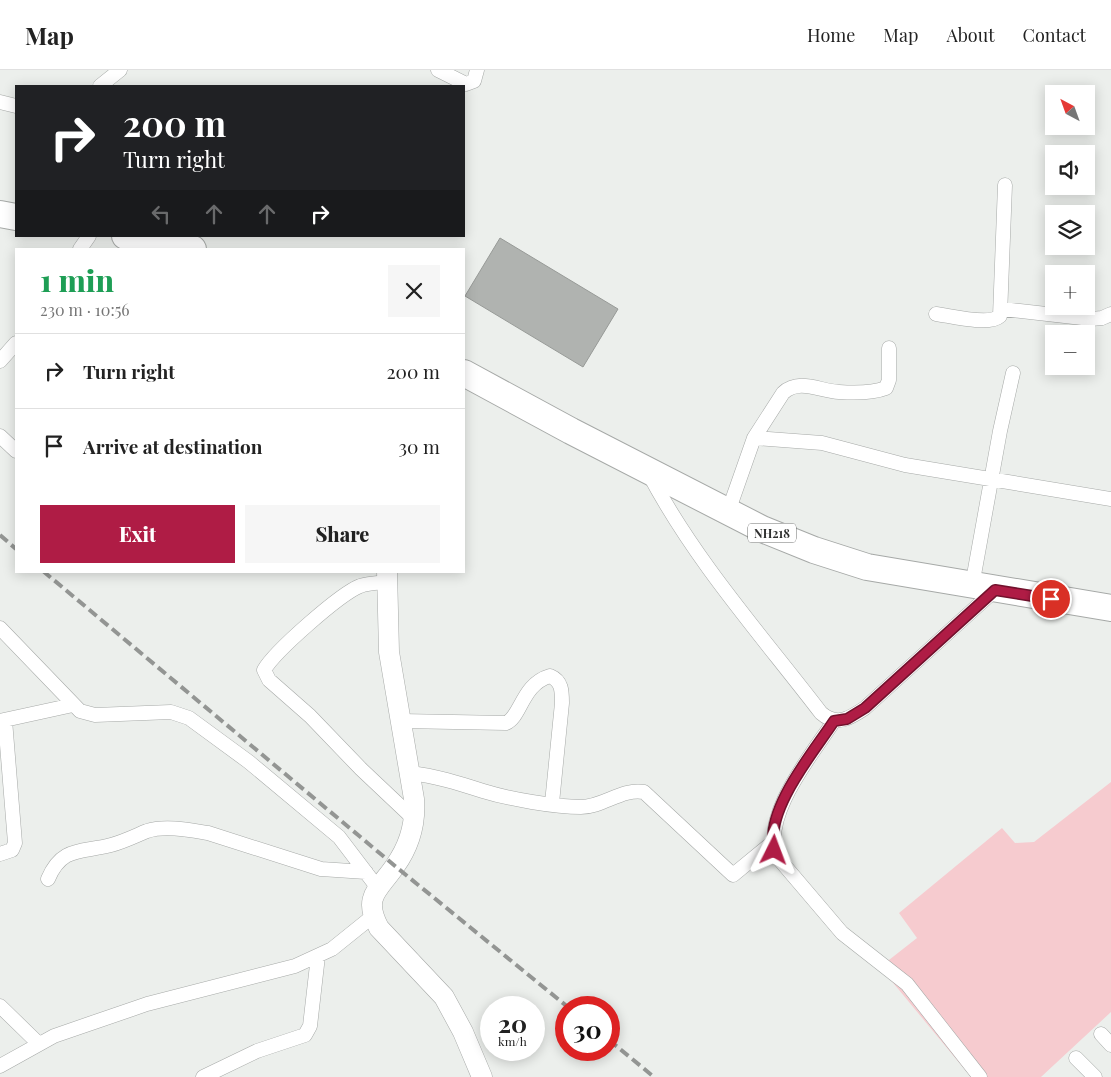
<!DOCTYPE html>
<meta charset="utf-8">
<style>
body{margin:0;font-family:"Playfair Display",serif;background:#f6f6f6;color:#222;height:100vh;display:flex;flex-direction:column;font-size:19px;white-space:nowrap}
*{box-sizing:border-box;margin:0}
p{font-size:16px;color:#767676}
.icon{flex:none;width:28px;height:28px;fill:none;stroke:currentColor;stroke-width:2;stroke-linecap:round;stroke-linejoin:round}
.map{position:relative;flex:1;overflow:hidden}
.side{position:absolute;left:15px;top:178px;width:450px;height:325px;display:flex;flex-direction:column;background:#fff;border-radius:0px;box-shadow:0 2px 12px #0003}
.side>*{flex:none}
.guide{position:absolute;left:15px;top:15px;width:450px;height:152px;border-radius:0px;box-shadow:0 2px 12px #0003;background:#202124;color:#fff;overflow:hidden}
.needle{width:32px;rotate:319deg}
.tools{position:absolute;left:1045px;top:15px;display:grid;gap:10px}
.tools a{display:grid;place-items:center;width:50px;height:50px;border-radius:0px;background:#fff;box-shadow:0 2px 12px #0003;font-size:25px}
.speed{position:absolute;left:480px;top:926px;display:flex;gap:10px;font-size:25px;font-weight:700;text-align:center}
.speed>*{display:grid;place-content:center;width:65px;height:65px;border-radius:50%;background:#fff;box-shadow:0 2px 12px #0003;line-height:1}
.speed small{font-size:12px;font-weight:400}
.speed .limit{border:8px solid #d22;background:#fff;color:#111}
.pin{position:absolute;display:grid;place-items:center;width:42px;height:42px;color:#fff;margin:-21px;border:2px solid #fff;border-radius:50%;box-shadow:0 1px 5px #0007}
.me{position:absolute;width:55px;margin:-28px;rotate:3deg;stroke-linejoin:round;filter:drop-shadow(0 0 4px #0008)}
.turn{display:flex;align-items:center;gap:18px;height:105px;padding:0 25px;font-size:22px}
.turn .icon{width:65px;height:65px;stroke-width:2.5}
.turn b{display:block;font-size:35px;line-height:42px}
.lanes{display:flex;align-items:center;height:48px;padding:0 25px;background:#0003;justify-content:center;gap:25px;direction:ltr}
.lanes .off{opacity:.35}
.round{display:grid;place-items:center;flex:none;width:52px;height:52px;border-radius:0px;background:#f6f6f6}
.summary{display:flex;align-items:center;justify-content:space-between;height:85px;padding:0 25px}
h1{font-size:30px;font-weight:800;line-height:38px;color:#1e9e55}
.button{display:flex;gap:10px;margin-top:auto;padding:10px 25px}
.button a{flex:1;height:58px;border-radius:0px;background:#af1c45;color:#fff;font-size:20px;font-weight:800;line-height:58px;text-align:center}
.button a+a{background:#f6f6f6;color:#222}
ul{padding:0;list-style:none}
li{display:flex;align-items:center;gap:15px;height:75px;padding:0 25px;border-top:1px solid #e0e0e0}
li div{flex:1}
li b{display:block;font-size:19px}
li em{font-style:normal}
header{display:flex;align-items:center;gap:30px;box-sizing:border-box;height:70px;padding:0 25px;background:#fff;border-bottom:1px solid #e0e0e0}
header strong{font-size:24px}
nav{display:flex;gap:28px;margin-inline-start:auto;font-size:18px}
.map>svg:first-child{display:block}
.green{fill:#f6cbcf}
.building{fill:#b0b3b0;stroke:#979a97}
.lines{fill:none;stroke-linecap:round;stroke-linejoin:round}
.street-casing{stroke:#a6a9a7;stroke-width:15}
.secondary-casing{stroke:#a6a9a7;stroke-width:21}
.highway-casing{stroke:#a6a9a7;stroke-width:28}
.street{stroke:#fff;stroke-width:14}
.secondary{stroke:#fff;stroke-width:20}
.highway{stroke:#fff;stroke-width:26}
.rail{stroke:#939593;stroke-width:4;stroke-dasharray:10 5;stroke-linecap:butt}
.route-casing{stroke:#72122d;stroke-width:12}
.route{stroke:#af1c45;stroke-width:9}
.labels{text-anchor:middle;dominant-baseline:central;stroke-width:4;stroke-linejoin:round;paint-order:stroke}
.shield{fill:#fff;stroke:#6d6e6d;stroke-width:1}
.shield-label{font-size:12px;font-weight:bold;fill:#2f302f}
</style>
<header>
<strong>Map</strong>
<nav><a>Home</a><a>Map</a><a>About</a><a>Contact</a></nav>
</header>
<div class="map">
<svg width="1111" height="1007" viewBox="0 0 1111 1007">
<rect width="100%" height="100%" fill="#ecefec"/>
<path class="green" d="M 1111,712 L 1111,942 L 1041,1007 L 971,1007 L 880,897 L 917,868 L 899,843 L 1002,758 L 1015,773 L 1034,772 Z"/>
<path class="building" d="M 500,168 L 618,239 L 583,297 L 465,226 Z"/>
<g class="lines">
<defs>
<path id="street" d="M 438,0 L 466,14 L 474,11 L 477,0
M 100,16 L 120,0
M 0,32 L 16,36
M 80,179 L 89,166
M 1002,239 L 1091,249 L 1102,248 L 1111,244
M 936,244 C 951,246 989,256 1000,246 L 1005,115
M 0,291 L 16,273
M 0,366 L 16,381
M 754,368 L 822,373 L 905,395 L 1111,429
M 649,404 C 695,491 762,566 821,643 C 837,657 850,648 865,638 L 995,520
M 728,442 L 754,368 L 783,323 C 799,308 820,321 839,322 C 853,323 873,323 886,318 L 889,310 L 889,278
M 387,512 C 378,513 369,513 360,516 C 340,524 275,581 264,600 L 269,610 L 310,646 L 361,699 L 415,750
M 972,516 L 1000,361 L 1013,303
M 0,558 L 80,641 L 95,645 L 171,642 L 189,648 L 249,692 L 339,767 L 377,817
M 0,651 L 73,635
M 401,651 L 506,653 C 521,647 522,614 550,606 C 562,611 562,621 562,633 L 552,733
M 834,651 C 813,683 757,750 779,789 L 842,863 L 907,914 L 980,1007
M 410,703 C 436,706 458,713 483,721 C 509,729 555,737 581,737 C 603,737 622,718 644,722 L 733,805 L 772,773
M 0,784 L 12,780 L 15,773 L 5,650
M 48,809 C 62,776 81,783 111,775 C 123,772 135,766 147,761 C 165,755 190,760 208,763 L 321,799 L 366,802
M 0,936 L 39,974
M 1101,964 L 1111,975
M 1076,988 L 1095,1007
M 0,996 L 54,966 L 147,934 L 295,896 L 332,879 L 373,846
M 203,1007 L 257,981 L 305,965 L 310,956 L 318,886"/>
<path id="secondary" d="M 387,501 L 389,582 L 414,729 C 416,754 410,775 395,796 C 379,820 362,826 379,858 L 444,927 L 463,962 L 482,1007"/>
<path id="highway" d="M 0,144 L 16,147
M 125,166 L 193,179
M 464,303 L 571,361 L 762,459 L 814,480 L 867,497 L 1111,538"/>
</defs>
<use href="#street" class="street-casing"/>
<use href="#secondary" class="secondary-casing"/>
<use href="#highway" class="highway-casing"/>
<use href="#street" class="street"/>
<use href="#secondary" class="secondary"/>
<use href="#highway" class="highway"/>
<path class="rail" d="M 0,465 L 16,479
M 43,501 L 395,796 L 569,938
M 609,970 L 654,1007"/>
</g>
<g class="lines">
<defs>
<path id="route" d="M 774,780 C 765,739 813,683 834,651 L 847,649 L 865,638 L 995,520 L 1051,529"/>
</defs>
<use href="#route" class="route-casing"/>
<use href="#route" class="route"/>
</g>
<g class="labels">
<rect class="shield" x="748" y="453.5" width="48" height="19" rx="4"/>
<g class="shield-label">
<text x="772" y="463">NH218</text>
</g>
</g>
</svg>
<div class="tools">
<a><svg class="needle" viewBox="-14 -14 28 28"><path d="M0-13l5 13h-10z" fill="#e53935"/><path d="M0 13l5-13h-10z" fill="#767676"/></svg></a>
<a><svg class="icon" aria-label="sound" viewBox="0 0 24 24"><path d="M4 9h4l5-4v14l-5-4H4zM17 9q2 3 0 6"/></svg></a>
<a><svg class="icon" aria-label="layers" viewBox="0 0 24 24"><path d="M12 4l9 5-9 5-9-5zM3 14l9 5 9-5"/></svg></a>
<a>+</a>
<a>−</a>
</div>
<div class="speed"><div>20<small>km/h</small></div><div class="limit">30</div></div>
<div class="pin" style="left:1051px;top:529px;background:#d93025"><svg class="icon" aria-label="arrive" viewBox="0 0 24 24"><path d="M6 21V4h12l-3 4 3 4H6"/></svg></div>
<svg class="me" style="left:774px;top:780px" viewBox="-20 -20 40 40"><path d="M0-17L14 15 0 8-14 15z" fill="#af1c45" stroke="#fff" stroke-width="4"/></svg>
<div class="guide">
<div class="turn"><svg class="icon" aria-label="right" viewBox="0 0 24 24"><path d="M7 20v-9h11M14 6l5 5-5 5"/></svg><div><b>200 m</b>Turn right</div></div>
<div class="lanes"><svg class="icon off" aria-label="left" viewBox="0 0 24 24"><path d="M17 20v-9H6M10 6l-5 5 5 5"/></svg><svg class="icon off" aria-label="ahead" viewBox="0 0 24 24"><path d="M12 20V5M6 11l6-6 6 6"/></svg><svg class="icon off" aria-label="ahead" viewBox="0 0 24 24"><path d="M12 20V5M6 11l6-6 6 6"/></svg><svg class="icon" aria-label="right" viewBox="0 0 24 24"><path d="M7 20v-9h11M14 6l5 5-5 5"/></svg></div>
</div>
<section class="side">
<div class="summary"><div><h1>1 min</h1><p>230 m · 10:56</p></div><a class="round"><svg class="icon" aria-label="close" viewBox="0 0 24 24"><path d="M6 6l12 12M18 6L6 18"/></svg></a></div>
<ul>
<li><svg class="icon" aria-label="right" viewBox="0 0 24 24"><path d="M7 20v-9h11M14 6l5 5-5 5"/></svg><div><b>Turn right</b></div><em>200 m</em></li>
<li><svg class="icon" aria-label="arrive" viewBox="0 0 24 24"><path d="M6 21V4h12l-3 4 3 4H6"/></svg><div><b>Arrive at destination</b></div><em>30 m</em></li>
</ul>
<div class="button"><a>Exit</a><a>Share</a></div>
</section>
</div>
